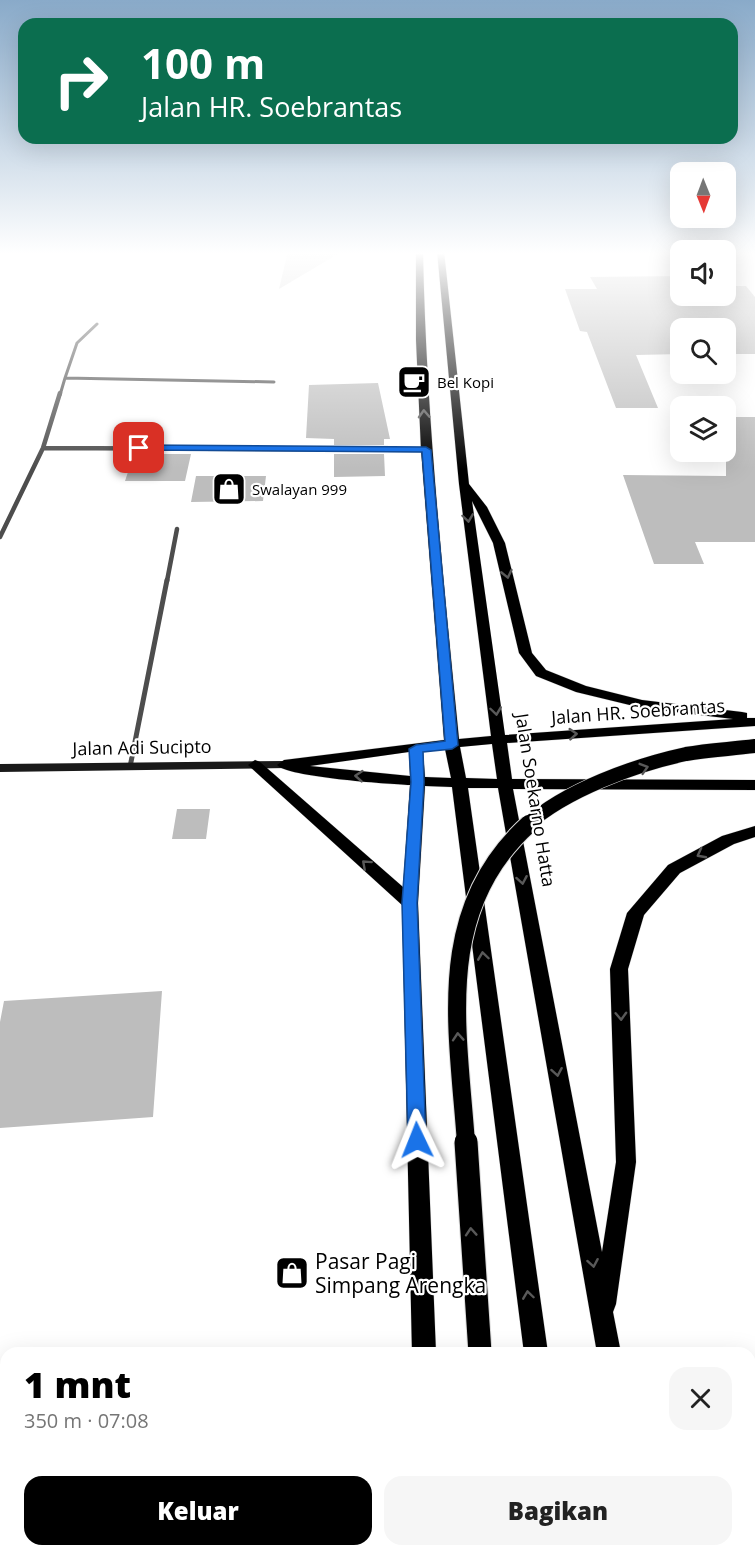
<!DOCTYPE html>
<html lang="id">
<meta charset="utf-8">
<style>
body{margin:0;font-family:"Open Sans",sans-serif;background:#f6f6f6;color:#222;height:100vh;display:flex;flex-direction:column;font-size:22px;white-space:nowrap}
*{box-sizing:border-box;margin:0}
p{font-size:20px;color:#767676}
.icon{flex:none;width:33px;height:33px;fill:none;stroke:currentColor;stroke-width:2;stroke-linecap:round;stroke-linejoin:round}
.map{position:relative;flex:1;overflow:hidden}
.sheet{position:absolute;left:0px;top:1347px;width:756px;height:210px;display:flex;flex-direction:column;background:#fff;border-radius:18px 18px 0 0;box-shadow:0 6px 24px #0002}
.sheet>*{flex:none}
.top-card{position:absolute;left:18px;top:18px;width:720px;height:126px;border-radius:18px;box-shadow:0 6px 24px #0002;background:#0b6e4f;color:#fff;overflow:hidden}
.needle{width:39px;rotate:179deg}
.fabs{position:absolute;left:670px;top:162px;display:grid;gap:12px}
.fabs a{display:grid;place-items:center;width:66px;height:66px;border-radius:12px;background:#fff;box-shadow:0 6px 24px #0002;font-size:30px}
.pin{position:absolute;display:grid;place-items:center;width:51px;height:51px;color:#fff;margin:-26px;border-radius:12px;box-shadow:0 3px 9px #0006}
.me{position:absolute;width:66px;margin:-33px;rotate:358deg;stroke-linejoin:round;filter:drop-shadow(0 0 4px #0008)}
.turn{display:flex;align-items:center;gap:21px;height:126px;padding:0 24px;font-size:27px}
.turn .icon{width:78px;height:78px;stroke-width:2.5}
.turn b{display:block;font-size:42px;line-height:51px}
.round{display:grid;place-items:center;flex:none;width:63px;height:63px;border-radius:18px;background:#f6f6f6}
.head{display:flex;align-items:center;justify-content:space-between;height:102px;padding:0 24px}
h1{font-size:36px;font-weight:800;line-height:45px;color:#000}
.cta{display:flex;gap:12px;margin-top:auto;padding:12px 24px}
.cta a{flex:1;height:69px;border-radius:18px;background:#000;color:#fff;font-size:24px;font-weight:800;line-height:69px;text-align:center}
.cta a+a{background:#f6f6f6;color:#222}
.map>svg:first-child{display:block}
.green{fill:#d4d4d4}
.building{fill:#bdbdbd}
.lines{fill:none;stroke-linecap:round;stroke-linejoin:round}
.primary-casing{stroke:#dbdbdb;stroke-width:1}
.minor-far2{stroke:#4d4d4d;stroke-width:3}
.minor-far1{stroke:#4d4d4d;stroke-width:4.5}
.minor{stroke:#4d4d4d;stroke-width:5}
.secondary{fill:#1a1a1a;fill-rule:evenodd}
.primary{fill:#000;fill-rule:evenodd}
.primary-bridge-far2-casing{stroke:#dbdbdb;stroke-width:15;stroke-linecap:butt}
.primary-bridge-far1-casing{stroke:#dbdbdb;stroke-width:20;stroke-linecap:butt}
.primary-bridge-casing{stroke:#dbdbdb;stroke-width:25;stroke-linecap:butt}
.primary-bridge-far2{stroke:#000;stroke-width:14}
.primary-bridge-far1{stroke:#000;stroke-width:18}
.primary-bridge{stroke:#000;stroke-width:23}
.oneway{stroke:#595959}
.route{fill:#1a73e8;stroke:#114b97;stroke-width:1.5}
.labels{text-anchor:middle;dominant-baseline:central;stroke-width:4.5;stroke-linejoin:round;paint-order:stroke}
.far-poi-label{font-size:15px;fill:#000;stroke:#fff;text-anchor:start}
.street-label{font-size:18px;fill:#000;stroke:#fff}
.near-poi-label{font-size:21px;fill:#000;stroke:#fff;text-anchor:start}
</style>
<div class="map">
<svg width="755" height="1557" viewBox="0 0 755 1557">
<rect width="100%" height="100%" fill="#fff"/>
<path class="green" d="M 288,251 L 343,251 L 279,289 Z"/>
<path class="building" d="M 681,276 L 681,296 L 726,296 L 726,286 L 746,286 L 755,297 L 755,354 L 726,354 L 726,328 L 681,328 L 681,354 L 636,355 L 658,408 L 616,408 L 587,332 L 580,331 L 565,289 L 597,289 L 590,277 Z
M 378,383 L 390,439 L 384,439 L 384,445 L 334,445 L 334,439 L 306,438 L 309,385 Z
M 726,417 L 755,417 L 755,542 L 695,542 L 704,564 L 654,564 L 623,475 L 726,476 Z
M 134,454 L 191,454 L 185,481 L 125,481 Z
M 334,454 L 384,454 L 385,476 L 334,477 Z
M 196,476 L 266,476 L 263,501 L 191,502 Z
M 177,809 L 210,809 L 206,839 L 172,839 Z
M 162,991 L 153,1117 L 0,1128 L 0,1022 L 4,1001 Z"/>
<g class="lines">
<defs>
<path id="primary" d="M 416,251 L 423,251 C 426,414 443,576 459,739 L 491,736 L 459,484 L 437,251 L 444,251 L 469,484 L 487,507 L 505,543 L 532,653 L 546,670 L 586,686 L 642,700 L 742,712 L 747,713 L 747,718 L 755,718 L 755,726 L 507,743 L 512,779 L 755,780 L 755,790 L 513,789 L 602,1252 L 616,1162 L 610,969 L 627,913 L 668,865 L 722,836 L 755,826 L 755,837 L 734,844 L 680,873 L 644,915 L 628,969 L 636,1162 L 616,1304 L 613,1312 L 621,1353 L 597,1353 L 498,788 L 468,788 L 548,1353 L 524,1353 L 452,787 L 425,786 L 418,903 L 436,1353 L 412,1353 L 402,905 L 248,765 L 255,760 L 260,762 L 403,887 L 410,785 C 388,784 287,777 277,765 L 284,760 L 444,740 L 421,450 L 416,340 ZM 472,501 L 493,543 L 519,653 L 536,676 L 576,692 L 642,708 L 733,719 L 505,735 ZM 492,744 L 497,779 L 466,778 L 460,747 ZM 445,749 L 451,778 L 425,777 L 423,751 ZM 409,752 L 410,776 L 310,766 Z
M 417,1551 L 443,1551 L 443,1557 L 417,1557 Z
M 482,1551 L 508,1551 L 509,1557 L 483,1557 Z
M 549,1551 L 575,1551 L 576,1557 L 550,1557 Z
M 632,1551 L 658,1551 L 659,1557 L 633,1557 Z"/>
</defs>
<use href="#primary" class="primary-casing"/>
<path class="minor-far2" d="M 65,378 L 77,343 L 97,324
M 60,395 L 65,378 L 274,382"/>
<path class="minor-far1" d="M 43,448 L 426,450
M 0,537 L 43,448 L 60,393
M 167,581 L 177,529"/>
<path class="minor" d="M 130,767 L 167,580"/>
<path class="secondary" d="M 284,761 L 290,765 L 288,768 L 0,772 L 0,764 Z"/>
<use href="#primary" class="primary"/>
<defs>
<path id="primary-bridge-far2" d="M 527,825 C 566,790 635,765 686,754 C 709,750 732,749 755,746"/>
<path id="primary-bridge-far1" d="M 466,1143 C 458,1029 433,910 529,824"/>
<path id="primary-bridge" d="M 466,1142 L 480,1353"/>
</defs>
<use href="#primary-bridge-far2" class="primary-bridge-far2-casing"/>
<use href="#primary-bridge-far1" class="primary-bridge-far1-casing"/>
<use href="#primary-bridge" class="primary-bridge-casing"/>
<use href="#primary-bridge-far2" class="primary-bridge-far2"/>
<use href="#primary-bridge-far1" class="primary-bridge-far1"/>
<use href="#primary-bridge" class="primary-bridge"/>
</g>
<defs><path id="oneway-chevron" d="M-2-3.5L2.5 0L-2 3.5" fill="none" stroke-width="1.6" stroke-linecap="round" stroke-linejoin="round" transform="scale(1.5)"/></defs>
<g class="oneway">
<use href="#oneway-chevron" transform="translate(424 414) rotate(-93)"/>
<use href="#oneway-chevron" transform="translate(468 518) rotate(82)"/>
<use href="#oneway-chevron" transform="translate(507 574) rotate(77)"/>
<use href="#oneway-chevron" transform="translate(496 711) rotate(82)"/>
<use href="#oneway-chevron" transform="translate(573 734) rotate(-4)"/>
<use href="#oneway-chevron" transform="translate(644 768) rotate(-17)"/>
<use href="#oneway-chevron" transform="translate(359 776) rotate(-176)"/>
<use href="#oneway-chevron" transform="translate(701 854) rotate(152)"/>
<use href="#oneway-chevron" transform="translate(366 864) rotate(-138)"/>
<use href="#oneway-chevron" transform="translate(522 880) rotate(80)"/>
<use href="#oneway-chevron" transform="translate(483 956) rotate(-98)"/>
<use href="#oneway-chevron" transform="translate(621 1016) rotate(88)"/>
<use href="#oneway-chevron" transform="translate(458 1037) rotate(-94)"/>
<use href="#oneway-chevron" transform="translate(557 1072) rotate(80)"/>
<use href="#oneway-chevron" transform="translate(471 1232) rotate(-94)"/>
<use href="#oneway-chevron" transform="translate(593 1263) rotate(80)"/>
<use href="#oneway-chevron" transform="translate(528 1295) rotate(-98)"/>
</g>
<linearGradient id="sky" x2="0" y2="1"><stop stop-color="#89aac9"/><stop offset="0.54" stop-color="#fff"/><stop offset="1" stop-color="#fff" stop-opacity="0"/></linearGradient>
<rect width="755" height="469" fill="url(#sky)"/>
<path class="route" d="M 139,445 L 426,447 L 431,450 L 458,745 L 452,749 L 423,752 L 424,782 L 417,903 L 426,1140 L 424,1146 L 417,1148 L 411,1146 L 408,1140 L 402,903 L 411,782 L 409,749 L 416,745 L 445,741 L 422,452 L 136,450 L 134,448 Z"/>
<defs>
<symbol id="cafe-square" viewBox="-11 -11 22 22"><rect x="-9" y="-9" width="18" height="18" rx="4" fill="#000" stroke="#fff"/><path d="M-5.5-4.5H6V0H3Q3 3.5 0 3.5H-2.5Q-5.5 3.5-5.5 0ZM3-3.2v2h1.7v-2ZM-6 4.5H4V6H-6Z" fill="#fff"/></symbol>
<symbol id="shop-square" viewBox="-11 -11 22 22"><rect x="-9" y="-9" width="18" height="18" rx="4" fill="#000" stroke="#fff"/><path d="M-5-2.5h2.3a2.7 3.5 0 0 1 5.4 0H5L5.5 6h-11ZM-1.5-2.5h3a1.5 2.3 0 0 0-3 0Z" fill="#fff"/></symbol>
</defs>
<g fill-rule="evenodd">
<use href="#cafe-square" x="395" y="363" width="38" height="38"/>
<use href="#shop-square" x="210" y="470" width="38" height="38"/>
<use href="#shop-square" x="273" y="1254" width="38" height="38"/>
</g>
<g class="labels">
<g class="far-poi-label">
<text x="437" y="382">Bel Kopi</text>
<text x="252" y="489">Swalayan 999</text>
</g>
<g class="street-label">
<text transform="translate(638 711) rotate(-4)">Jalan HR. Soebrantas</text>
<text transform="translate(142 747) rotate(-1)">Jalan Adi Sucipto</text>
<text transform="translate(536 800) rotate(81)">Jalan Soekarno Hatta</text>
</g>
<g class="near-poi-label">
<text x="315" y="1261">Pasar Pagi<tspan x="315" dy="24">Simpang Arengka</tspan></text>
</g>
</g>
</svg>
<div class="fabs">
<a><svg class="needle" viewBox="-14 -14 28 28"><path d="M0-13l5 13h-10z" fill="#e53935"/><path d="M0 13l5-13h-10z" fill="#767676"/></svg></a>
<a><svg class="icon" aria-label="sound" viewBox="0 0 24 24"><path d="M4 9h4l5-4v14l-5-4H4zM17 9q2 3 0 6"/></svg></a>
<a><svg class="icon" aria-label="search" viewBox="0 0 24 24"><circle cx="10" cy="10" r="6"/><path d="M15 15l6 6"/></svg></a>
<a><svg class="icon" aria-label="layers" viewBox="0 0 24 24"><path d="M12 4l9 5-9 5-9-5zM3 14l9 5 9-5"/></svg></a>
</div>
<div class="pin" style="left:139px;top:448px;background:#d93025"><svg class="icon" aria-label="arrive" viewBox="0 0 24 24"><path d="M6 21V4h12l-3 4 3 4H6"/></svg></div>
<svg class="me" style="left:417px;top:1140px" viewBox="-20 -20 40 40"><path d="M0-17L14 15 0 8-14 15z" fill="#1a73e8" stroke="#fff" stroke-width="4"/></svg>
<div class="top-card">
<div class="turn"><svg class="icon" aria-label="right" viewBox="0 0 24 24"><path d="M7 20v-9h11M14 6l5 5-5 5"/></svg><div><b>100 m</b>Jalan HR. Soebrantas</div></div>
</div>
<section class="sheet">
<div class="head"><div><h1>1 mnt</h1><p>350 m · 07:08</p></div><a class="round"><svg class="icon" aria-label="close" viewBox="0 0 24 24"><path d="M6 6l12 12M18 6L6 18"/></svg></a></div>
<div class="cta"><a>Keluar</a><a>Bagikan</a></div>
</section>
</div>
